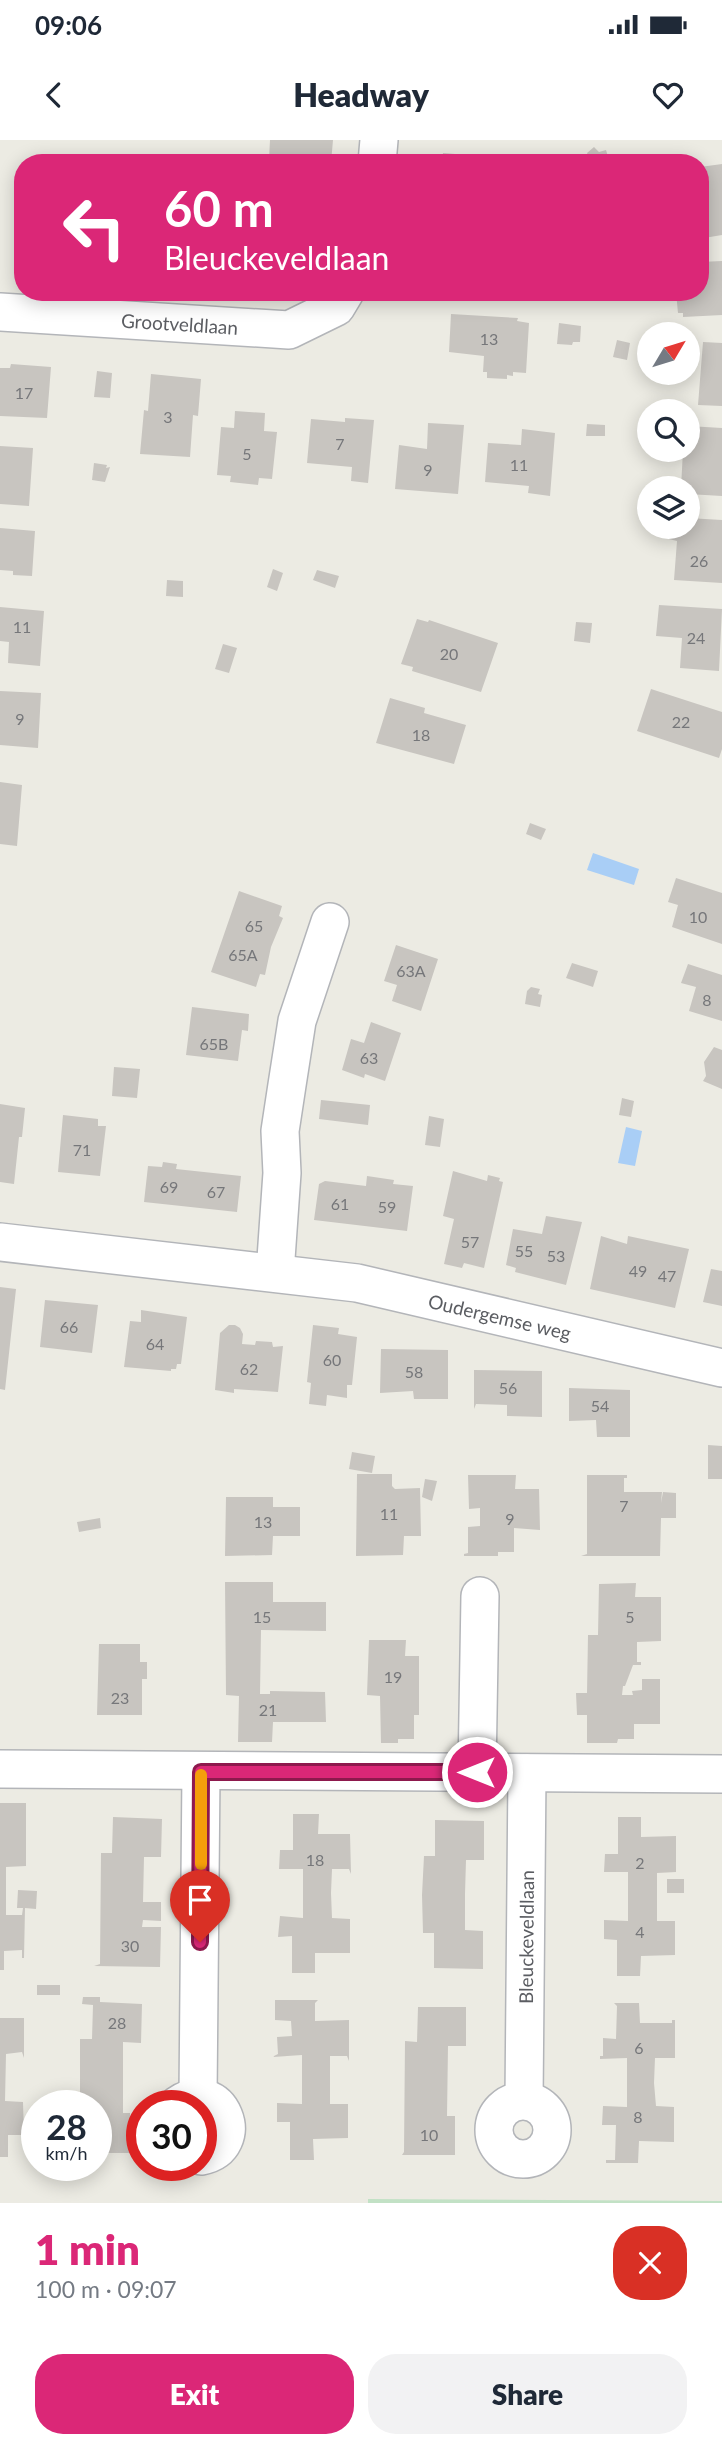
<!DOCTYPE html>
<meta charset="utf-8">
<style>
body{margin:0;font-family:Lato,sans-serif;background:#f2f2f3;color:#1f2937;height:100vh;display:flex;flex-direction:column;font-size:26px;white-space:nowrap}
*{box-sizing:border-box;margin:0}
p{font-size:23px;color:#747a83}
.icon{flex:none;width:38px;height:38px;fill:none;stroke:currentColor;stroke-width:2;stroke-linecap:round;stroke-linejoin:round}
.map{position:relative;height:2063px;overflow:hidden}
.sheet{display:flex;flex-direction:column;background:#fff;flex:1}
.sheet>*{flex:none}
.hud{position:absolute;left:14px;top:14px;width:695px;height:147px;border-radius:28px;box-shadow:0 4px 18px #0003;background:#db2777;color:#fff;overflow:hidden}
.needle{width:46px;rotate:52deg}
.fabs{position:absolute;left:637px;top:182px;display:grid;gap:14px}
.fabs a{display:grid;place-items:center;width:63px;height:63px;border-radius:50%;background:#fff;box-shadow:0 4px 18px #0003;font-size:35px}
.speed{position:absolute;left:21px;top:1950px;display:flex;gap:14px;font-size:35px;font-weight:700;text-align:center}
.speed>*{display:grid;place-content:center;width:91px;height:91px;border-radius:50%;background:#fff;box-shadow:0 4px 18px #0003;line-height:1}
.speed small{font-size:18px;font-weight:400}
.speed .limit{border:10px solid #d22;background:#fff;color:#111}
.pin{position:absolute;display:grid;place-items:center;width:60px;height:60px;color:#fff;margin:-72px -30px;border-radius:50% 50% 50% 0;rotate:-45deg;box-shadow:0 0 7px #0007}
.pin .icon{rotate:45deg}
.me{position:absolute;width:77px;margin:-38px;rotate:270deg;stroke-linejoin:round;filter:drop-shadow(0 0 5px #0008)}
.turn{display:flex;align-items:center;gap:24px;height:147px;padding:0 35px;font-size:32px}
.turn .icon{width:91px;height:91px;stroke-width:2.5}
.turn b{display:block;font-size:49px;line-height:60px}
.round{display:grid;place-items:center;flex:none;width:74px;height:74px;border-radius:28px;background:#f2f2f3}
.headline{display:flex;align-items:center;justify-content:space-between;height:119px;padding:0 35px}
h1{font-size:42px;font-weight:800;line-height:52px;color:#db2777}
.button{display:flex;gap:14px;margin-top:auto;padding:14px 35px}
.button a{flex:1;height:80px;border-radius:28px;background:#db2777;color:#fff;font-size:28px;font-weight:800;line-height:80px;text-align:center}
.button a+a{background:#f2f2f3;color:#1f2937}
.status{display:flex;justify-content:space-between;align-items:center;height:49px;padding:0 35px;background:#fff;direction:ltr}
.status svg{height:19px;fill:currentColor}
header{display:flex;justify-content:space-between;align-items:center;height:91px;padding:0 35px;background:#fff;font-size:32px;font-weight:800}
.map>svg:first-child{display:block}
.green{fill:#c2e1c5}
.water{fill:#a9cef6}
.building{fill:#c8c5c0}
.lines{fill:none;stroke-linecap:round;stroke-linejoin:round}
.minor-casing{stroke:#b3b5b9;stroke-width:40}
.minor{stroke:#fff;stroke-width:37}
.route-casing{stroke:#8e194d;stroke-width:18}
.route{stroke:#db2777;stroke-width:12}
.slow{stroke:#f59e0b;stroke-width:12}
.labels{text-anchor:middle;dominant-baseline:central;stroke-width:7;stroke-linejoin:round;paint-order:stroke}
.number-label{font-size:16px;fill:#76777a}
.street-label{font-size:19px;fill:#5b5d62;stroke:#fff}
</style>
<div class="status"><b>09:06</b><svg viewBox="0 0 49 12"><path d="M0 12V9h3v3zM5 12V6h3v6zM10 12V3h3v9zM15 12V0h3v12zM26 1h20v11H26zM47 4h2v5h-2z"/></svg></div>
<header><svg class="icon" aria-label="back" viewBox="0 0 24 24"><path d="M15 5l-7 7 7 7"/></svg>Headway<svg class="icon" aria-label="heart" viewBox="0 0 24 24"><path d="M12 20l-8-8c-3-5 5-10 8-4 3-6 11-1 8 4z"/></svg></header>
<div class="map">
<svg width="722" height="2063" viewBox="0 0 722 2063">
<rect width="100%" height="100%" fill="#ecebe3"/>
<path class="green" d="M 368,2059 L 722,2061 L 722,2063 L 368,2063 Z"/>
<path class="water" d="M 593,713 L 639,729 L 634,745 L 587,730 Z
M 626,987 L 642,991 L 635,1026 L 618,1023 Z"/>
<path class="building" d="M 270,0 L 333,0 L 331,23 L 269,20 Z
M 594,7 L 599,12 L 606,10 L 610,23 L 591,23 L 587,13 Z
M 443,13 L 491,17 L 491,23 L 442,23 Z
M 722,24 L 722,95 L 704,98 L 700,76 L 700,27 Z
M 722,121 L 722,175 L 683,177 L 683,173 L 678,173 L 676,152 L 700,152 L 700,122 Z
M 451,174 L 518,178 L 517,181 L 529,183 L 526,233 L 513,232 L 513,236 L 507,235 L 507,239 L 487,238 L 487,232 L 483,232 L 484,216 L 449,212 Z
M 559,183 L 581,186 L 580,202 L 573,202 L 572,205 L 557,204 Z
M 617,200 L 630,203 L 627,220 L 613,217 Z
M 703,202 L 722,203 L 722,266 L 698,265 Z
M 11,224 L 51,227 L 47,278 L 0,276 L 0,228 L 10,228 Z
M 97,231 L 112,233 L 110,258 L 94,257 Z
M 151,234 L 201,239 L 198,276 L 193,275 L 190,317 L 140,314 L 144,270 L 148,271 Z
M 235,271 L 265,273 L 264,291 L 277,292 L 272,339 L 259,338 L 258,345 L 230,342 L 231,336 L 217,335 L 221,287 L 234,288 Z
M 345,278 L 374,280 L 368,343 L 351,341 L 352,327 L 307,323 L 311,279 L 345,282 Z
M 428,283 L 464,285 L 458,354 L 395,349 L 399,305 L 427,309 Z
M 587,284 L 605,285 L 605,296 L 586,296 Z
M 688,286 L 722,288 L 722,356 L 688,354 L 688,348 L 681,348 L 683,310 L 688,310 Z
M 522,289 L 555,293 L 550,356 L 528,353 L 529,346 L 485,342 L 488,303 L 521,305 Z
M 0,306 L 33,308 L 29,366 L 0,364 Z
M 94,323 L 107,325 L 106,328 L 110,327 L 105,342 L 92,340 Z
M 688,378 L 722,380 L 722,443 L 674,440 L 677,401 L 669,399 L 670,387 L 688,387 Z
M 0,388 L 35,391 L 32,436 L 13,435 L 13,431 L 0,430 Z
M 273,429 L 283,433 L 277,451 L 267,447 Z
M 317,430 L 339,436 L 335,448 L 313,440 Z
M 167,440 L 183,441 L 183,457 L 166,456 Z
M 659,465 L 722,469 L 719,531 L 680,528 L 682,498 L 656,496 Z
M 0,467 L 44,471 L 40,526 L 8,523 L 9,502 L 0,501 Z
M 417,479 L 428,482 L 429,480 L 498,503 L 481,552 L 412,531 L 413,527 L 401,524 Z
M 576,482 L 592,483 L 590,503 L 574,501 Z
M 223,504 L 237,508 L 229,533 L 215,529 Z
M 651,549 L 722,572 L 722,609 L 719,618 L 637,591 Z
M 0,551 L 41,553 L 38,608 L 0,605 Z
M 390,558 L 425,568 L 424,573 L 466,585 L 454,624 L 376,603 Z
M 0,642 L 22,645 L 17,706 L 0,704 Z
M 530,683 L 546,689 L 541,700 L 526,694 Z
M 676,738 L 722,753 L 722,804 L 672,787 L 678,765 L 668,762 Z
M 239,751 L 282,766 L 279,776 L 283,778 L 271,807 L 265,835 L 260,834 L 256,847 L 211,832 Z
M 396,805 L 438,819 L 421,871 L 392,861 L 397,845 L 384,841 Z
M 572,823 L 598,831 L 593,847 L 566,838 Z
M 688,824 L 722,835 L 722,881 L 689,871 L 696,847 L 681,843 Z
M 531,847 L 540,849 L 538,854 L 542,855 L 540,867 L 525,864 L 527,851 Z
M 192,867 L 249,874 L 248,891 L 242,890 L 238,921 L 186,915 Z
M 371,882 L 401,893 L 385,941 L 365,934 L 364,938 L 342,930 L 351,899 L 364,903 Z
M 714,907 L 722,910 L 722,949 L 703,941 L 706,936 L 704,922 Z
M 114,927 L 140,929 L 137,958 L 112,956 Z
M 622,958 L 634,961 L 631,977 L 619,975 Z
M 321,960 L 370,965 L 368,985 L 319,979 Z
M 0,964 L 25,968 L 22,997 L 19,997 L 14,1044 L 0,1042 Z
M 63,975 L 98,979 L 98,986 L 106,986 L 100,1036 L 58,1032 Z
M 429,976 L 444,979 L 440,1007 L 425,1005 Z
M 163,1022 L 177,1024 L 176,1029 L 241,1036 L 237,1072 L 144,1062 L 148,1026 L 162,1027 Z
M 453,1031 L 487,1041 L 488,1035 L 500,1038 L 499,1041 L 503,1042 L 484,1128 L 464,1123 L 462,1128 L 444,1124 L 454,1079 L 443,1076 Z
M 367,1036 L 394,1040 L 393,1044 L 413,1046 L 407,1091 L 314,1080 L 319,1044 L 325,1041 L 366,1046 Z
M 546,1076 L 582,1082 L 566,1145 L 515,1132 L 516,1128 L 506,1125 L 513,1089 L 542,1094 Z
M 601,1096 L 627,1104 L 628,1096 L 689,1109 L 675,1168 L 590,1149 Z
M 711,1129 L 722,1131 L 722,1166 L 703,1162 Z
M 0,1147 L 16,1149 L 5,1250 L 0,1249 Z
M 45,1160 L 98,1165 L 92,1213 L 40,1207 Z
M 141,1170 L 187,1177 L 181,1224 L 177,1224 L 176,1229 L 171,1229 L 171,1231 L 124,1227 L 130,1181 L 141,1182 Z
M 229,1185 L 235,1185 L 240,1188 L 243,1194 L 242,1204 L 255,1205 L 256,1201 L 272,1202 L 273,1207 L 283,1206 L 278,1252 L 234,1249 L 234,1253 L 215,1250 L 220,1193 Z
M 313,1185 L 339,1188 L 338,1194 L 357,1197 L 352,1245 L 347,1245 L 347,1258 L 327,1255 L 326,1266 L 309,1264 L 311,1243 L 307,1242 Z
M 381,1209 L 448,1210 L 448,1259 L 414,1259 L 413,1251 L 380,1253 Z
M 474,1230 L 542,1231 L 542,1277 L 507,1276 L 507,1265 L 476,1264 L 474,1269 Z
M 569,1248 L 630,1250 L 630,1297 L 597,1297 L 596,1280 L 569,1281 Z
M 708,1305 L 722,1306 L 722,1339 L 708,1339 Z
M 352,1312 L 375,1316 L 372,1333 L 349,1329 Z
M 357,1334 L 392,1334 L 392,1346 L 395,1349 L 420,1348 L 421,1396 L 404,1396 L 403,1415 L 356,1416 Z
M 468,1335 L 516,1335 L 515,1349 L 539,1349 L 540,1390 L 514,1388 L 514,1412 L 498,1412 L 498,1416 L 464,1416 L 464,1414 L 468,1413 L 468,1387 L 480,1386 L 480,1368 L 469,1369 Z
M 587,1335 L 627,1335 L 627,1338 L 624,1338 L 624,1352 L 662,1352 L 661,1363 L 663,1352 L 676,1353 L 676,1378 L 661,1378 L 660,1416 L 581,1416 L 587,1414 Z
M 425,1339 L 437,1341 L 432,1361 L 422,1357 Z
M 226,1357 L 273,1357 L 273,1367 L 300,1367 L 300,1396 L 273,1396 L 272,1415 L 225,1416 Z
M 100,1378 L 101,1388 L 79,1392 L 77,1382 Z
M 225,1442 L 273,1442 L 273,1462 L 326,1462 L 326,1491 L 261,1490 L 260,1554 L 270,1554 L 270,1551 L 325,1552 L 326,1582 L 273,1582 L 272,1602 L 238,1602 L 239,1556 L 226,1555 Z
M 636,1443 L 635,1457 L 661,1457 L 661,1501 L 637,1502 L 637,1522 L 641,1522 L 641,1525 L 633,1525 L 625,1546 L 623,1546 L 622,1555 L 633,1555 L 632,1551 L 642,1550 L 642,1539 L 660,1539 L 660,1584 L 634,1584 L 634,1599 L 618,1599 L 617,1603 L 587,1603 L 587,1575 L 577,1575 L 576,1553 L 587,1553 L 588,1495 L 598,1495 L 599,1444 Z
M 369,1500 L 406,1500 L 405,1516 L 419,1516 L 419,1575 L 414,1575 L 414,1599 L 398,1599 L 398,1603 L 381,1603 L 380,1556 L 367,1555 Z
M 99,1504 L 140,1504 L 140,1522 L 147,1522 L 147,1539 L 142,1539 L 142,1575 L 97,1575 Z
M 0,1663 L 26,1663 L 26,1726 L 6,1727 L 6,1775 L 22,1775 L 23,1768 L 17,1768 L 18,1750 L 37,1751 L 36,1769 L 25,1768 L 24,1818 L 22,1818 L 22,1810 L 4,1811 L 4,1830 L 0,1830 Z
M 293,1674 L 319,1674 L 318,1694 L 350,1694 L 351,1734 L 349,1729 L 332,1729 L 331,1753 L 332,1778 L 350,1779 L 350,1813 L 315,1813 L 315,1833 L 292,1833 L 292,1796 L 278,1797 L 280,1776 L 303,1778 L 303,1729 L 279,1729 L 280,1710 L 293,1710 Z
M 113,1677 L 162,1679 L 161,1717 L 144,1717 L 143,1762 L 161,1762 L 161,1781 L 143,1780 L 142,1787 L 161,1787 L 160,1827 L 94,1826 L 100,1824 L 101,1713 L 112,1713 Z
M 618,1677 L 641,1677 L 641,1697 L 676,1696 L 676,1732 L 657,1733 L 657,1781 L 675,1781 L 675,1815 L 641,1816 L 640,1836 L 617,1836 L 617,1800 L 604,1799 L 604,1780 L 628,1781 L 628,1732 L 604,1732 L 605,1714 L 618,1714 Z
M 435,1680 L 484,1681 L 484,1720 L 466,1720 L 465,1754 L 465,1790 L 483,1791 L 483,1829 L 434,1828 L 434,1793 L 423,1793 L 422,1755 L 424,1716 L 435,1716 Z
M 667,1739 L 684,1739 L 684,1753 L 667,1753 Z
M 37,1845 L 60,1845 L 60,1855 L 37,1855 Z
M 83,1857 L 100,1857 L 100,1862 L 142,1864 L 141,1903 L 123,1902 L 123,1973 L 130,1973 L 131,2013 L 96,2013 L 96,1965 L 80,1965 L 80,1899 L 92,1899 L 93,1865 L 82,1864 Z
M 275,1860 L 318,1860 L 315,1863 L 315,1881 L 349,1880 L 349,1921 L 347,1916 L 330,1916 L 330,1964 L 348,1964 L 348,1998 L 313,1999 L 314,2020 L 290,2020 L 290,1982 L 277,1982 L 277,1963 L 302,1964 L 302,1915 L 272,1917 L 278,1914 L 277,1897 L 292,1896 L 291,1881 L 275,1880 Z
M 614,1863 L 639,1863 L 640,1883 L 672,1883 L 672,1880 L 675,1880 L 675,1918 L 655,1918 L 654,1943 L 656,1966 L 674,1967 L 674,2002 L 639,2001 L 638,2023 L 606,2023 L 606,2020 L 615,2020 L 616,1985 L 602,1985 L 603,1966 L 627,1967 L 627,1918 L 600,1919 L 600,1916 L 603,1916 L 603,1898 L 616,1899 L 617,1866 Z
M 418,1867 L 466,1867 L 466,1906 L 448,1906 L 447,1976 L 455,1976 L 455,2015 L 402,2015 L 404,2012 L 405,1901 L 417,1902 Z
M 0,1878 L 24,1878 L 24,1918 L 22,1912 L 6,1914 L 5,1961 L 23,1962 L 24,1995 L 8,1995 L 8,2017 L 0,2017 Z"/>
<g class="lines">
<defs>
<g id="minor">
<path d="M 377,23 L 379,0"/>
<path id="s1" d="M 0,172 L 289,190 L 336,167 L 345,152"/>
<path id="s2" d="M 0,1102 L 357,1143 L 722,1228"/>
<path d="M 275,1133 L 282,1033 L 280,991 L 287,945 L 297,881 L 330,782"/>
<path d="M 0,1629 L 722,1634"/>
<path d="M 477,1632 L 480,1456"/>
<path d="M 198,1957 L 201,1632"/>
<path id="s3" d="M 524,1960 L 527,1633"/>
<circle cx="523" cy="1990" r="29"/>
<path d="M 178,1965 C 221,1935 249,2007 201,2016"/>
</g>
</defs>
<use href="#minor" class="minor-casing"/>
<use href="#minor" class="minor"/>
</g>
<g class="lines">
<defs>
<path id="route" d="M 200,1802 L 201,1632 L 477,1632"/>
</defs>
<use href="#route" class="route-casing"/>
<use href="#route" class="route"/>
<path class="slow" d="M 201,1724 L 201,1635"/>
</g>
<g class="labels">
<g class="number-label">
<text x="489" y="198">13</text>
<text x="24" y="252">17</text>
<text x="168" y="276">3</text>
<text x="340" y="303">7</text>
<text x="247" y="313">5</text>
<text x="519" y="324">11</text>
<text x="428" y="329">9</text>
<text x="699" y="420">26</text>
<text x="22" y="486">11</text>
<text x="696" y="497">24</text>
<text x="449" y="513">20</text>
<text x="20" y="578">9</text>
<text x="681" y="581">22</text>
<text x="421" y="594">18</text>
<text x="698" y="776">10</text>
<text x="254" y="785">65</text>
<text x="243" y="814">65A</text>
<text x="411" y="830">63A</text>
<text x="707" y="859">8</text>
<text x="214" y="903">65B</text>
<text x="369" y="917">63</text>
<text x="82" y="1009">71</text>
<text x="169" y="1046">69</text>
<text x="216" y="1051">67</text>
<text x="340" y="1063">61</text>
<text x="387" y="1066">59</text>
<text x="470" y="1101">57</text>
<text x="524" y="1110">55</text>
<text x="556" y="1115">53</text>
<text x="638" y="1130">49</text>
<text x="667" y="1135">47</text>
<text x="69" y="1186">66</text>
<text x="155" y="1203">64</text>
<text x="332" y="1219">60</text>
<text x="249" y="1228">62</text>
<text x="414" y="1231">58</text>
<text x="508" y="1247">56</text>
<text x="600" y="1265">54</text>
<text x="624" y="1365">7</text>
<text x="389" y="1373">11</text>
<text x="510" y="1378">9</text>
<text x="263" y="1381">13</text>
<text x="262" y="1476">15</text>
<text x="630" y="1476">5</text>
<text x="393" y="1536">19</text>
<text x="120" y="1557">23</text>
<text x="268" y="1569">21</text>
<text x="315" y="1719">18</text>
<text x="640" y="1722">2</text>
<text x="640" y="1791">4</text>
<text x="130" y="1805">30</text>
<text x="117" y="1882">28</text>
<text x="639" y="1907">6</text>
<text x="638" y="1976">8</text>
<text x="429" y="1994">10</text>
</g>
<g class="street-label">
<text stroke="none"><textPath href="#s1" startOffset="180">Grootveldlaan</textPath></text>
<text stroke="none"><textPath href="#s2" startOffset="506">Oudergemse weg</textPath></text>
<text stroke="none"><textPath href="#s3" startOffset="163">Bleuckeveldlaan</textPath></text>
</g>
</g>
</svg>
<div class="fabs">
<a><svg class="needle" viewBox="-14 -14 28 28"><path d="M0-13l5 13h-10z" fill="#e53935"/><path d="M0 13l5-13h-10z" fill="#747a83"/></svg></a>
<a><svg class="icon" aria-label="search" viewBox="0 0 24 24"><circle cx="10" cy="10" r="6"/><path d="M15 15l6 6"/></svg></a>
<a><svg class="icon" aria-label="layers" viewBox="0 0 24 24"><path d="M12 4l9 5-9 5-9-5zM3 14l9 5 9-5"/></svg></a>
</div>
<div class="speed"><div>28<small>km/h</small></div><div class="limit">30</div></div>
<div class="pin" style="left:200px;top:1802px;background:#d93025"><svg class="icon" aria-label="arrive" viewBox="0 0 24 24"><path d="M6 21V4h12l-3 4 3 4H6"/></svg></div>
<svg class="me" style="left:477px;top:1632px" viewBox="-20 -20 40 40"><circle r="17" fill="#db2777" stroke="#fff" stroke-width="3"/><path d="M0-11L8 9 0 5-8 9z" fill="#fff"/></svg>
<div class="hud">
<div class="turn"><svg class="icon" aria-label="left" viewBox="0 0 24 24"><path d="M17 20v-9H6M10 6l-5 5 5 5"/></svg><div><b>60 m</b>Bleuckeveldlaan</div></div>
</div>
</div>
<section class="sheet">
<div class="headline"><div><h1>1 min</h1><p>100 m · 09:07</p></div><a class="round" style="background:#d93025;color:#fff"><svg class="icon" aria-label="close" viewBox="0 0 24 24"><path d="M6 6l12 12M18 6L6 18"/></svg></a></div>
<div class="button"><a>Exit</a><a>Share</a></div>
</section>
